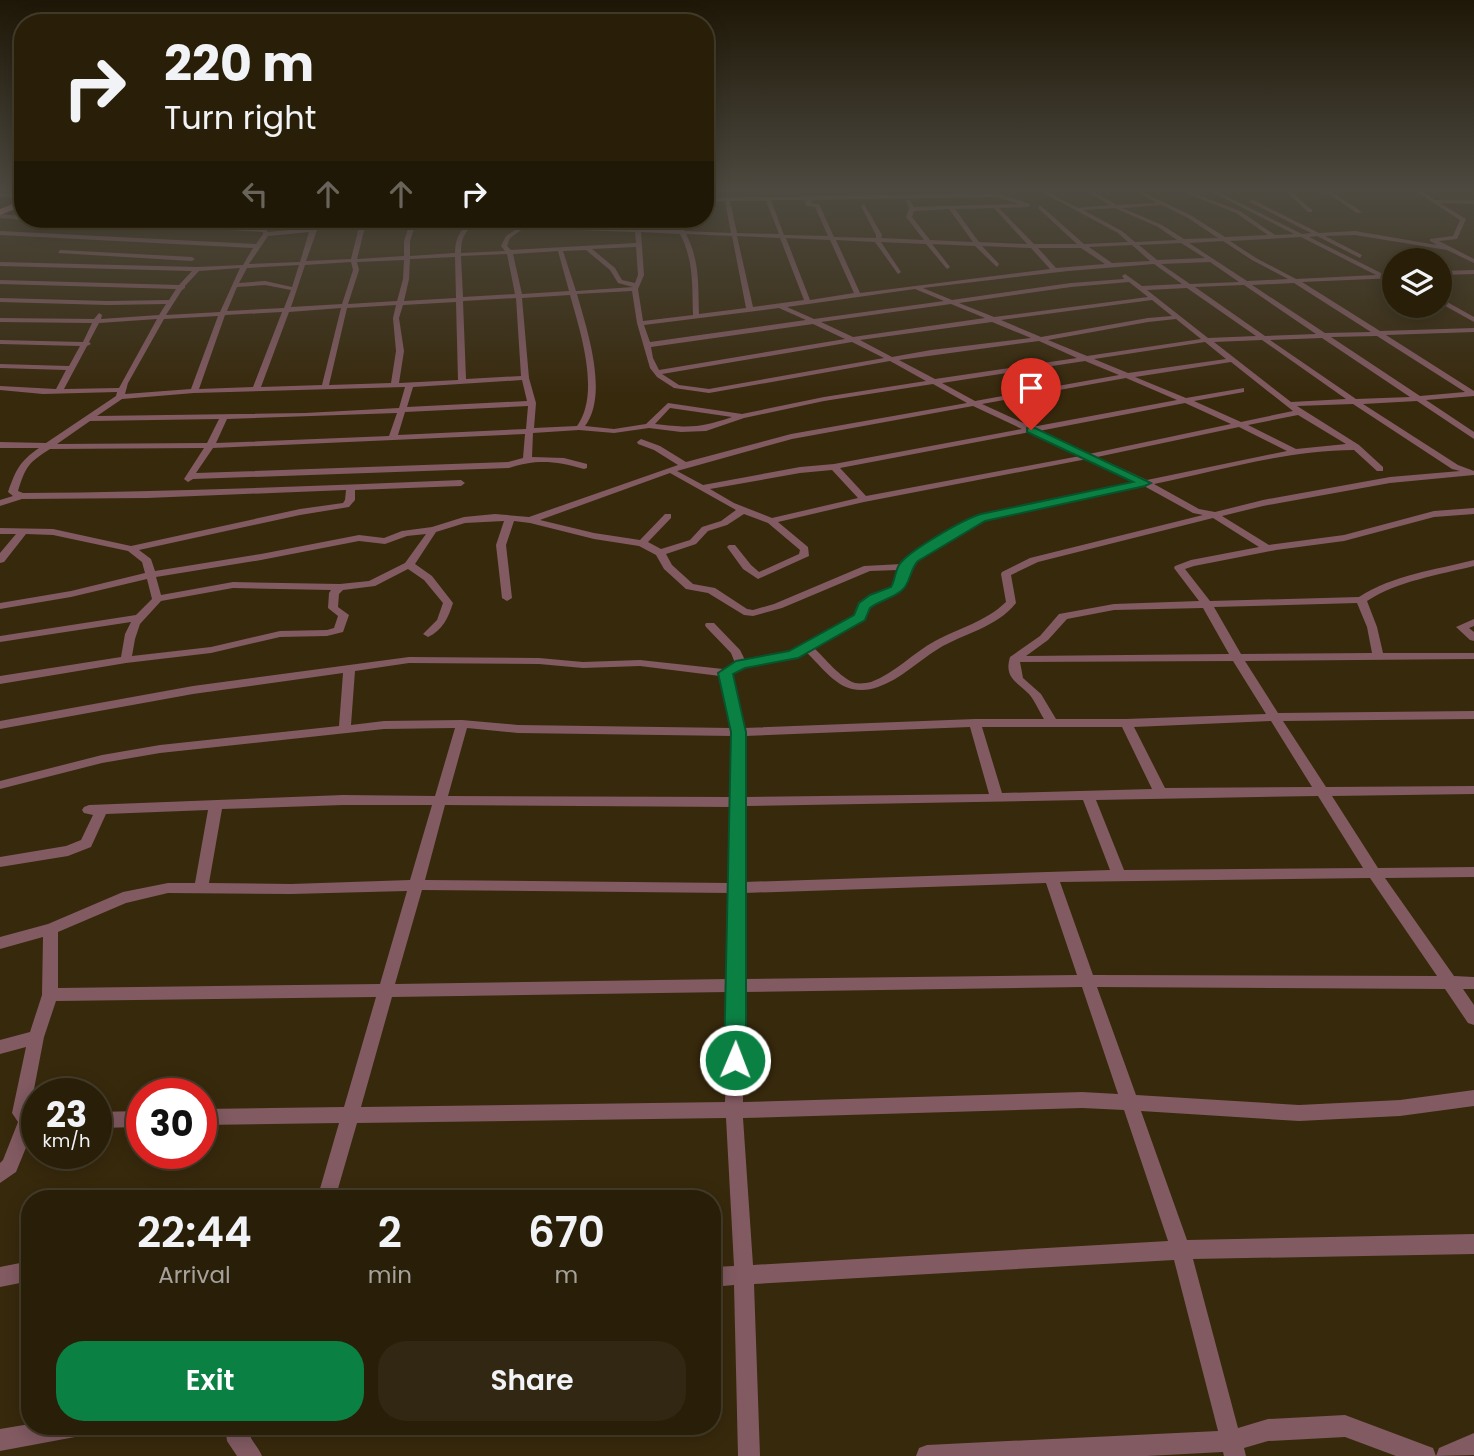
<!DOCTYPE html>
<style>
body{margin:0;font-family:Poppins,sans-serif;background:#312712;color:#f1f3f6;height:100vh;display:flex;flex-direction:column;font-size:26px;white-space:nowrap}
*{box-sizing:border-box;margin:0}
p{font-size:23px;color:#a5a29c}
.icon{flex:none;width:38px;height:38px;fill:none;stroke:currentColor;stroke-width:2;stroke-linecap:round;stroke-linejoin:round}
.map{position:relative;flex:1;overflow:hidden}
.side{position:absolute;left:21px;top:1190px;width:700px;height:245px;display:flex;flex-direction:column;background:#291f09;border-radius:28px;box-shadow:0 4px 18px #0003,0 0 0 2px #453d2a}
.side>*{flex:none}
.banner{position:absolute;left:14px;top:14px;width:700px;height:214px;border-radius:28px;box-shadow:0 4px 18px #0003,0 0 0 2px #453d2a;background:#291f09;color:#f1f3f6;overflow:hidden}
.buttons{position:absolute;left:1382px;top:248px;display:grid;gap:14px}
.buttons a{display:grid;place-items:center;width:70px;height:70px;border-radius:50%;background:#291f09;box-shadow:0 4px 18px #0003,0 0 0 2px #453d2a;font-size:35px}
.speed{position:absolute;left:21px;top:1078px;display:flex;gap:14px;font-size:35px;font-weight:700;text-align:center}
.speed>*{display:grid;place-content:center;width:91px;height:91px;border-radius:50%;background:#291f09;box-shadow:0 4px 18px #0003,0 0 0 2px #453d2a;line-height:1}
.speed small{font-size:18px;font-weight:400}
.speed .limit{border:10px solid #d22;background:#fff;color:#111}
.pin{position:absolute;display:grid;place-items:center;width:60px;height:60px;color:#fff;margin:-72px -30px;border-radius:50% 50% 50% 0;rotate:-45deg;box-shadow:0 0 7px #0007}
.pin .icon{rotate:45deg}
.me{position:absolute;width:77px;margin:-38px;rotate:1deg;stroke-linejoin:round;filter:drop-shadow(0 0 5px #0008)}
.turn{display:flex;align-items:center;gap:24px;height:147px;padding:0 35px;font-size:32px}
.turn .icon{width:91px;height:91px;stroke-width:2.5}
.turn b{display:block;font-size:49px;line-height:60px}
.lanes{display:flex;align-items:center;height:66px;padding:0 35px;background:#0003;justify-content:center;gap:35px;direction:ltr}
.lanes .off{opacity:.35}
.eta{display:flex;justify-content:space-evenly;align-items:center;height:119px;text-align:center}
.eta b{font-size:42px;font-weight:600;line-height:49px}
.cta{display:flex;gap:14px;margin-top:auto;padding:14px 35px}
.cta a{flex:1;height:80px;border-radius:28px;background:#0b8043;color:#fff;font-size:28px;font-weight:600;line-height:80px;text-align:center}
.cta a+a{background:#312712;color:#f1f3f6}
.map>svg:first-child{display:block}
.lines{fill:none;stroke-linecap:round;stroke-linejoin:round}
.minor{fill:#825a62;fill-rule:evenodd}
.trunk{fill:#e88ea3;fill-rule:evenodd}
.route{fill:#0b8043;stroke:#07532c;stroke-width:2}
</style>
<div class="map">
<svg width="1474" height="1456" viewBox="0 0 1474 1456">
<rect width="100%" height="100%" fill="#37290c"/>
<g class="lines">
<path class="minor" d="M 1042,192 L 1048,192 L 1078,208 L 1110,205 L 1088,192 L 1094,192 L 1117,205 L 1157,203 L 1137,192 L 1143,192 L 1192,216 L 1225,237 L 1268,235 L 1236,213 L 1183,192 L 1190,192 L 1240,211 L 1275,235 L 1294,234 L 1212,192 L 1218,192 L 1302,234 L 1311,233 L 1248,201 L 1253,200 L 1319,233 L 1355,231 L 1437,245 L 1430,241 L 1430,239 L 1453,236 L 1460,220 L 1417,192 L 1423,192 L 1435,200 L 1474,200 L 1474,204 L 1440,203 L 1466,219 L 1457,239 L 1439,241 L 1474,259 L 1474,263 L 1447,250 L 1355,235 L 1325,236 L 1362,255 L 1360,258 L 1317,236 L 1309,237 L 1385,275 L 1395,274 L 1395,278 L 1302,282 L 1380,331 L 1474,328 L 1474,332 L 1386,335 L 1474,391 L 1474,396 L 1426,400 L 1474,432 L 1474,439 L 1417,401 L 1363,404 L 1458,465 L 1474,471 L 1474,475 L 1390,483 L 1263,506 L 1222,516 L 1269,545 L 1344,535 L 1434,511 L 1474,508 L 1474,514 L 1434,517 L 1344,541 L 1276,550 L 1194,566 L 1185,569 L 1210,601 L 1359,597 C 1393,575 1435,570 1474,560 L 1474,566 C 1438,575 1398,581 1367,601 L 1377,627 L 1383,653 L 1474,653 L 1474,659 L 1245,661 L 1278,713 L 1474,711 L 1474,719 L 1283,721 L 1326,787 L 1474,786 L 1474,794 L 1332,796 L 1378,868 L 1474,867 L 1474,877 L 1385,878 L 1454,976 L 1474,977 L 1474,989 L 1463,989 L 1474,1005 L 1474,1025 L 1468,1023 L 1445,989 L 1097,987 L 1136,1095 L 1299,1105 L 1400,1100 L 1474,1090 L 1474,1106 L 1400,1116 L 1299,1121 L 1141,1111 L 1187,1240 L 1474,1234 L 1474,1254 L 1193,1259 L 1238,1428 L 1268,1419 L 1345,1415 L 1433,1448 L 1436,1456 L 1396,1456 L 1345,1437 L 1268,1441 L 1244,1448 L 1246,1456 L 1224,1456 L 1223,1452 L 1147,1456 L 916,1456 L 919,1448 L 927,1445 L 1218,1431 L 1174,1260 L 754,1284 L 760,1456 L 738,1456 L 734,1285 L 712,1287 L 712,1267 L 734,1266 L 726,1118 L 357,1123 L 335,1199 L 317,1199 L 339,1123 L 201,1125 L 201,1109 L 344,1107 L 376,997 L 56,1001 L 44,1037 L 30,1110 L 37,1112 L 37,1128 L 34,1128 L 16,1172 L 0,1183 L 0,1163 L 3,1160 L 18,1122 L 12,1113 L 26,1047 L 0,1054 L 0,1040 L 30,1032 L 42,995 L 43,937 L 0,949 L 0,937 L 48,924 L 123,892 L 168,883 L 195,883 L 208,810 L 106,814 L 91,847 L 68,856 L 0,867 L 0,857 L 66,846 L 81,840 L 93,815 L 84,813 L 82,810 L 84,807 L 89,805 L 343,795 L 435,796 L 455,728 L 384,729 L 160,753 L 102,763 L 0,789 L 0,781 L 102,755 L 160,745 L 339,726 L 343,673 L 193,694 L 0,729 L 0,721 L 193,686 L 409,657 L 539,658 L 583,662 L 640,660 L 723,669 L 735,663 L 731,653 L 706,627 L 705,625 L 706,623 L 714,623 L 740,650 L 745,660 L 790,652 L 855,615 C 864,597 877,597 892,588 L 898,570 L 870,571 L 782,608 L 753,616 L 744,615 L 708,593 L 686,589 L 664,569 L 656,555 L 639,546 L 594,539 L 530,523 L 514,521 L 506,545 L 512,598 L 507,601 L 502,598 L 496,545 L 504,521 L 465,523 L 436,532 L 415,564 L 432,576 L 453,603 C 448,618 443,630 428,637 L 423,634 L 437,620 L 443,603 L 424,580 L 408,569 L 375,586 L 343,590 L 339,594 L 338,607 L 349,615 L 343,632 L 327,636 L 280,637 L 211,653 L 126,663 L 0,684 L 0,676 L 121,657 L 125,634 L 131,622 L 0,642 L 0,636 L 136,615 L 152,599 L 147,579 L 71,597 L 0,609 L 0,603 L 71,591 L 145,573 L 142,562 L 128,551 L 53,535 L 26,534 L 4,562 L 0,563 L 0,553 L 16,534 L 0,534 L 0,528 L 53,529 L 131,546 L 300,509 L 343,503 L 345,500 L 346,490 L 147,498 L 22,499 L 0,506 L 0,500 L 13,496 L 8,492 C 16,470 19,462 39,448 L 0,448 L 0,442 L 46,443 L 116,396 L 117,392 L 43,394 L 0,390 L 0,386 L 56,389 L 66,370 L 0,368 L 0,364 L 69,366 L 80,346 L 0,344 L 0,340 L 83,342 L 92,323 L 0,322 L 0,318 L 94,319 L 99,313 L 102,315 L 101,319 L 159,315 L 166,304 L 108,305 L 0,302 L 0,298 L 108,301 L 169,300 L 176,289 L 0,284 L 0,280 L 179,285 L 192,271 L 0,266 L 0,262 L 197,267 L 243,265 L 253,248 L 0,235 L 0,231 L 256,244 L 263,234 L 263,232 L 36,219 L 265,228 L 268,232 L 311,228 L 315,219 L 321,219 L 306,261 L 351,259 L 361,219 L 367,219 L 357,259 L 404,256 L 404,241 L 411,219 L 417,219 L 410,241 L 410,256 L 455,253 C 455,237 461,229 473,219 L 479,219 L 475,223 L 635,229 L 634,219 L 640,219 L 641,229 L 678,230 L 681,219 L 687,219 L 684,231 L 731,233 L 725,201 L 705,202 L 705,198 L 997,193 L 1030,204 L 1028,207 L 999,208 L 1034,244 L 1077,244 L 1038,208 L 1040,205 L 1084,244 L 1128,242 L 1118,233 ZM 997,197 L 1019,204 L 914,207 L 910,200 L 906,200 L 909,209 L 906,217 L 924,240 L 881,238 L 882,235 L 864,204 L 861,206 L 876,235 L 876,238 L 834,237 L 819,204 L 810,203 L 813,201 L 811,200 ZM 771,200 L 809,200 L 804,202 L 807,206 L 815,207 L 828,236 L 784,235 ZM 730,201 L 766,201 L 779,234 L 737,233 ZM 1162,205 L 1188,218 L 1218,238 L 1184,239 L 1162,225 L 1122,208 ZM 994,208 L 1027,244 L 979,242 L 955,209 ZM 1115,208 L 1158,227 L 1177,240 L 1135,242 L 1122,231 L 1083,210 ZM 949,209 L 973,242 L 930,240 L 912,217 L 914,211 ZM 472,226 L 518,228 L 506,236 L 501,246 L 505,251 L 461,253 C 461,241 463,234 472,226 ZM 524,228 L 635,232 L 636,243 L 511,250 L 507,246 L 510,238 ZM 309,232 L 300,262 L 249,264 L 268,236 ZM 641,232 L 680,234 C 694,261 692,285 693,315 L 643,321 L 638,289 L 644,275 ZM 686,234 L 732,236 L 746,308 L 699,314 C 698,285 700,261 686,234 ZM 737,236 L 780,238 L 804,300 L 753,307 ZM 1301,237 L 1376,275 L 1296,279 L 1256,258 L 1230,241 ZM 786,238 L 830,240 L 854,293 L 810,300 ZM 836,240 L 875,242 L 898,274 L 901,272 L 881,242 L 926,244 L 947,269 L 950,267 L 932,244 L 975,246 L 997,267 L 999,264 L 982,246 L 1031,248 L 1050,269 L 860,293 ZM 1223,241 L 1252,260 L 1288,279 L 1247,281 L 1189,243 ZM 1181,243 L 1205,258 L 1157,260 L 1139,245 ZM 1132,245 L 1150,261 L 1112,263 L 1089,247 ZM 636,247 L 638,275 L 635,283 L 622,280 L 615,268 L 592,249 ZM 1038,248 L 1081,248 L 1105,264 L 1056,268 ZM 586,250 L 610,270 L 618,283 L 633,287 L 576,291 L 563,251 ZM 558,251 L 569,291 L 522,294 L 513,254 ZM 507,254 L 515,294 L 463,297 L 461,256 ZM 455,257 L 456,298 L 404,301 L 409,279 L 410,259 ZM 404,260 L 403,279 L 397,301 L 348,304 L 359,270 L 357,262 ZM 351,262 L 353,270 L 342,304 L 291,307 L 305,265 ZM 1210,262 L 1239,282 L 1190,284 L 1161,264 ZM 1154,264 L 1182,284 L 1142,286 L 1125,274 L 1122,276 L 1124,279 L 1071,283 L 952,300 L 923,288 L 1068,271 ZM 299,265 L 292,287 L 265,281 L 239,283 L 247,268 ZM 240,268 L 220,312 L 166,315 L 182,290 L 185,288 L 185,286 L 199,271 ZM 1129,282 L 1148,297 L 994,317 L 959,303 L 1071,287 ZM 1294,283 L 1371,332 L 1325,333 L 1252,285 ZM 265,285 L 291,290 L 284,308 L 227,311 L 237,287 ZM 1244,285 L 1316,334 L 1265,336 L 1195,287 ZM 1187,288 L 1256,336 L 1208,338 L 1147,290 ZM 915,289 L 944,301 L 814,319 L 787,307 ZM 632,291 L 637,323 L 650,368 L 657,377 L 674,388 L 709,393 L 890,361 L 926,381 L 824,397 L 742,414 L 668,403 L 646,424 L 614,429 L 585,426 C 609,394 587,330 577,294 ZM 570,295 C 580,331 601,393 577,426 L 534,428 L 536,403 L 529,378 L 522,298 ZM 516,298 L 521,376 L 466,379 L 463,301 ZM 1152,300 L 1172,316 L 1148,318 L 1041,337 L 1001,320 ZM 456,302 L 458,380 L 399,383 L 404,351 L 399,318 L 403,305 ZM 951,304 L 985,318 L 853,337 L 821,322 ZM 396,305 L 393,318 L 396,351 L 391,383 L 329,385 L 347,308 ZM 341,308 L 322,385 L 261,387 L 289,312 ZM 779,308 L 806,320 L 650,342 L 644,325 ZM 282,312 L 253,387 L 199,389 L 225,315 ZM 218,316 L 191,389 L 125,394 L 128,383 L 164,319 ZM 157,319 L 119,388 L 64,389 L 87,346 L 91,344 L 89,342 L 99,323 ZM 1176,319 L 1201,339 L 1087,356 L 1048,340 L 1148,322 ZM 992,322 L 1031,338 L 931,350 L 892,357 L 860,340 ZM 813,324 L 845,339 L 659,370 L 653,358 L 651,347 ZM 1377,336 L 1465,392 L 1420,396 L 1331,337 ZM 1322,338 L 1410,397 L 1356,399 L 1270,340 ZM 1262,340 L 1346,399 L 1291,402 L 1214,342 ZM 1039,341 L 1077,358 L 935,379 L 899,360 ZM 852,342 L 884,358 L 709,389 L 679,385 L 662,374 ZM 1205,342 L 1226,359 L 1128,373 L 1094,359 ZM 1085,361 L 1119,375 L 975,401 L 942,383 ZM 1231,362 L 1293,411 L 1241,422 L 1194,401 L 1244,392 L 1244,388 L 1186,398 L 1135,377 ZM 1126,378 L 1177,400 L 1032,427 L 982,404 ZM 522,380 L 527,401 L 407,407 L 413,387 ZM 933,384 L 967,403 L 791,434 L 686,462 L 660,446 L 641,439 L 637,442 L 638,444 L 654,450 L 678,465 L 529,517 L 495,514 L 464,517 L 432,527 L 402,531 L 384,538 L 359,535 L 261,554 L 155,571 L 151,559 L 139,550 L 300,515 L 349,507 L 355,500 L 355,490 L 461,486 L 465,483 L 461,480 C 315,486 169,492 23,493 L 18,491 C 26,466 28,463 50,449 L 204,448 L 184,479 L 188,482 L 193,479 L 509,468 C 537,459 555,461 584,469 L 587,468 L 587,464 L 564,458 L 532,457 L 533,433 L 579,430 L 614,433 L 649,428 L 681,432 L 706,431 L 744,418 L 824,401 ZM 405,387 L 399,408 L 305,413 L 97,416 L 122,399 L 194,393 ZM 1185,403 L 1231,424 L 1089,454 L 1039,431 ZM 1353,404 L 1452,469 L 1460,471 L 1390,477 L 1263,500 L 1215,512 L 1199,509 L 1154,484 C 1218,471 1288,450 1354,450 L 1377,471 L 1383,471 L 1383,467 L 1359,445 L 1297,406 ZM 528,406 L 526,429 L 398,435 L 405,412 ZM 973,406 L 1022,429 L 834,464 L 800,467 L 703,485 L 677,471 L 792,439 ZM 670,408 L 732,417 C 700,428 689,428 655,424 ZM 397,413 L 389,436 L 216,443 L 227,419 ZM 1298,415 L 1346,444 L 1296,449 L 1248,425 ZM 219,419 L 207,443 L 57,444 L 90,421 ZM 1239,427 L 1287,451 L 1147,480 L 1097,457 ZM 1030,432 L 1080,456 L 866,496 L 840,468 ZM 525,434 L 523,458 L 508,462 L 196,473 L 213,448 ZM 1087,459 L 1137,483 L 978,516 L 949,531 L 902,564 L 864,566 L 774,604 L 753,610 L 747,609 L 715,588 L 693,584 L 672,565 L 666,554 L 696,544 L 708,531 L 727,525 L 744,514 L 768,523 L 800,550 L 799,554 L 759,572 L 751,565 L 735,545 L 729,545 L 727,547 L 743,569 L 758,579 L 809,556 L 808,547 L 778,522 L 864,502 ZM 832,470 L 858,498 L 772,518 L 734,503 L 710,489 L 800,473 ZM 670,473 L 736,510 L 721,521 L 702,527 L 690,540 L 661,549 L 648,542 L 671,518 L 671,514 L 665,514 L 640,540 L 594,533 L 540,520 ZM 1144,486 L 1193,513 L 1203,515 L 1030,558 L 1002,572 L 1001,574 L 1006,602 C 985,622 959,628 935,641 C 913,653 895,673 871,682 C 867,683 860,684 855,683 C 840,678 825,658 814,648 L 864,619 L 869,610 L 878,602 L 900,592 L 905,585 L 909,568 L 955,535 L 984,520 ZM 1213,518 L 1259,547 L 1191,560 L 1175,566 L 1174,568 L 1199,601 L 1114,604 L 1059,614 L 1040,636 L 1010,657 C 1004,678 1016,681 1029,694 C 1035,701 1039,711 1044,719 L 975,719 L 744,728 L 731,674 C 754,661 783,665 806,652 C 819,664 834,685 852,689 C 861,691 870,690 878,687 C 901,679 918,661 938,649 C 964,633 996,628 1016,603 L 1011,575 L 1038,562 ZM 426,534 L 405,563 L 369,581 L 340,584 L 233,582 L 161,595 L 156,577 L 261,560 L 359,541 L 385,544 L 407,536 ZM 233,588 L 331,590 L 329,593 L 328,608 L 338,616 L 334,628 L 327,630 L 280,631 L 211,647 L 132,656 L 135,639 L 140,624 L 161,601 ZM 1357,603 L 1367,627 L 1372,653 L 1241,654 L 1214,607 ZM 1203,608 L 1229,654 L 1026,656 L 1048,640 L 1067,619 L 1114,610 ZM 1233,661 L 1266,714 L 1126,719 L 1056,719 L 1041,694 L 1023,678 L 1020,662 ZM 409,663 L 539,664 L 583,668 L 640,666 L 720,676 L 732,728 L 518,725 L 462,720 L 384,721 L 351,725 L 355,671 ZM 1271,721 L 1312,787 L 1165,788 L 1134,727 ZM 970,727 L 989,794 L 745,797 L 745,736 ZM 982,727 L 1122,727 L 1152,789 L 1002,793 ZM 467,728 L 518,733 L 733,736 L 732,797 L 448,796 ZM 1318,796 L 1363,868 L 1124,870 L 1096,800 ZM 1083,800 L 1110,870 L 744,882 L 745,806 ZM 343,805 L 432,805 L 410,880 L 291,884 L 209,883 L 222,809 ZM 445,805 L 731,807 L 730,883 L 425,880 ZM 1370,878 L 1437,976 L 1093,975 L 1060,882 ZM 1046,883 L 1077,975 L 744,979 L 744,893 ZM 422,890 L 730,893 L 728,979 L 395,984 ZM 407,891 L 380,984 L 58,988 L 58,932 L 126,903 L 168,893 L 291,894 ZM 1082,987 L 1118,1094 L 1082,1092 L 743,1102 L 743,992 ZM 728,992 L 725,1102 L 361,1107 L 392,997 ZM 1082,1108 L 1124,1110 L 1168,1241 L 753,1265 L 743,1118 Z
M 1287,192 L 1292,192 L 1312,210 L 1312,212 L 1308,212 Z
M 1326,192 L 1332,192 L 1362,212 L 1357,213 Z
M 0,193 L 23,194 L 23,198 L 0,197 Z
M 0,214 L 23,216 L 23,219 L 25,219 L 23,220 L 0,218 Z
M 60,250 L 192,257 L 195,259 L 192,261 L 58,253 Z
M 1474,270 L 1474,274 L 1440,275 L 1440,271 Z
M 1440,298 L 1474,317 L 1474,322 L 1440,303 Z
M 1474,619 L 1474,626 L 1469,628 L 1474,632 L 1474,641 L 1470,640 L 1456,627 Z
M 142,1111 L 142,1127 L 96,1128 L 96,1112 Z
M 30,1261 L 30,1281 L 0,1287 L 0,1267 Z
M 30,1424 L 30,1426 L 86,1426 L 83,1434 L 75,1437 L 0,1451 L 0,1429 Z
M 225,1426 L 247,1426 C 249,1440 257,1444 262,1456 L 237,1456 L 227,1441 Z
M 1474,1433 L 1474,1455 L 1436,1456 L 1439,1448 Z"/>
<path class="trunk" d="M 20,201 L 23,201 L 23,206 L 0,215 L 0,209 Z"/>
</g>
<linearGradient id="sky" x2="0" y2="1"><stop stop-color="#1e1707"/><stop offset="0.48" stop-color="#4d4940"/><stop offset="1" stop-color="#4d4940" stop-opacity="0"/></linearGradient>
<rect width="1474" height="396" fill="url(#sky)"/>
<path class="route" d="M 1027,428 L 1035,428 L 1151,483 L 1145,486 L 985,521 L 918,561 C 909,570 911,584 901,591 C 893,598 879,601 870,608 L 865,620 L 798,658 L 745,668 L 733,674 L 746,732 L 746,1060 L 743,1067 L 735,1070 L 727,1067 L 724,1060 L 731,732 L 718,673 L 736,661 L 789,651 L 854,615 L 859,603 L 870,595 L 891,587 C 895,580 895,572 899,565 C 908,551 964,519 981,514 L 1133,482 L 1027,432 Z"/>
</svg>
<div class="buttons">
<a><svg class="icon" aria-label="layers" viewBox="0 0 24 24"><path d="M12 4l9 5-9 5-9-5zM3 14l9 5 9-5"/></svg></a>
</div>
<div class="speed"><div>23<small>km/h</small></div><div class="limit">30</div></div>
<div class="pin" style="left:1031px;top:430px;background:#d93025"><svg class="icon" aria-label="arrive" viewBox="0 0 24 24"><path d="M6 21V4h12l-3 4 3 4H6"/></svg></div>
<svg class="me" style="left:735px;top:1060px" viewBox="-20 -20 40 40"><circle r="17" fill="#0b8043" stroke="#fff" stroke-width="3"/><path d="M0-11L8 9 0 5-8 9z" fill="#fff"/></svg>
<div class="banner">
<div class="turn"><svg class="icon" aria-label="right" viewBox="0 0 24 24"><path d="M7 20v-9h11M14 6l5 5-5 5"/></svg><div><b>220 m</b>Turn right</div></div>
<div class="lanes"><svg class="icon off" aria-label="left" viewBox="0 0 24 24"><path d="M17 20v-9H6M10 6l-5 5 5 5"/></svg><svg class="icon off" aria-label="ahead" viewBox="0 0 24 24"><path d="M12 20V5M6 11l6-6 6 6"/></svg><svg class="icon off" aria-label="ahead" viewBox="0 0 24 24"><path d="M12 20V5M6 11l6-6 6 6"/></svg><svg class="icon" aria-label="right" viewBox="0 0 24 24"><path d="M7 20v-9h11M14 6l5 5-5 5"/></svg></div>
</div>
<section class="side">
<div class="eta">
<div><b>22:44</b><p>Arrival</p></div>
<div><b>2</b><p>min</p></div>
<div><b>670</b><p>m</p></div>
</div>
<div class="cta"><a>Exit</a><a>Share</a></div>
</section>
</div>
